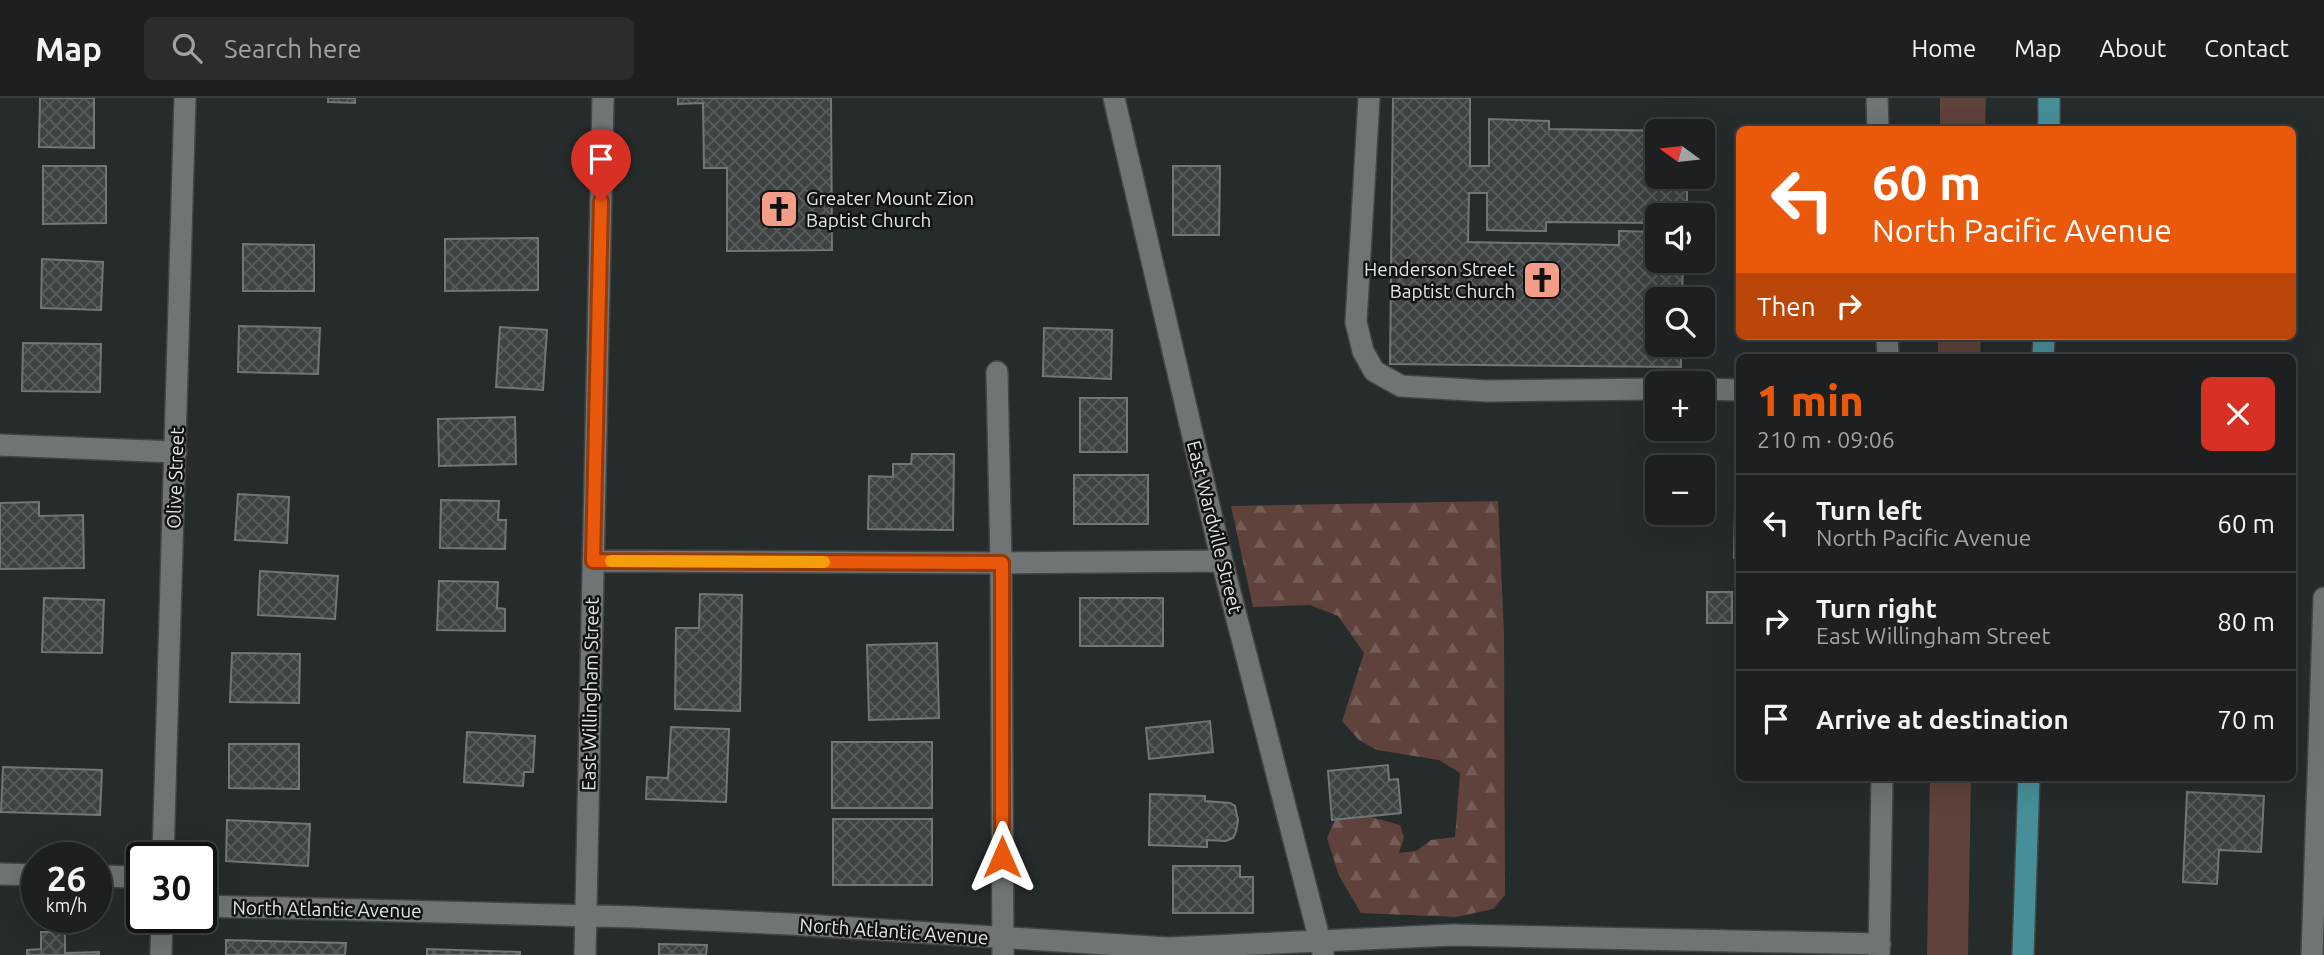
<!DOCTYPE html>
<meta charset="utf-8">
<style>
body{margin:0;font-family:Ubuntu,sans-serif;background:#292d2d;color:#f1f3f6;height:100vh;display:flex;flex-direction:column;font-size:26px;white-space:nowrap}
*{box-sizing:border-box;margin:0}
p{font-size:23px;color:#a0a3a5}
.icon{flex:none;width:38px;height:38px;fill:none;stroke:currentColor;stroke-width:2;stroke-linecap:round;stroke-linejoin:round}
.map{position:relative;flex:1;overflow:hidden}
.sheet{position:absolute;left:1736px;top:256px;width:560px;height:427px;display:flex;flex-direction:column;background:#1c2020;border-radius:10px;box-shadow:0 7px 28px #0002,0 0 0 2px #3a3e3e}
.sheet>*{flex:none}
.hud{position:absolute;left:1736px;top:28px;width:560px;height:214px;border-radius:10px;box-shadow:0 7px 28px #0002,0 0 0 2px #3a3e3e;background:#ea580c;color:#fff;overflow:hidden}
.needle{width:46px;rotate:285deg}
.tools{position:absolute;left:1645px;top:21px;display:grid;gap:14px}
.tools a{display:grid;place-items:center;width:70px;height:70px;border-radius:10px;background:#1c2020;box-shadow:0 7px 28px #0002,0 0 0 2px #3a3e3e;font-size:35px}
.speed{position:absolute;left:21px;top:744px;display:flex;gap:14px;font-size:35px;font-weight:700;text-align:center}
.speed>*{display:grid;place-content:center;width:91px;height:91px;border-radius:50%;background:#1c2020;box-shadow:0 7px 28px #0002,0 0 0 2px #3a3e3e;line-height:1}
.speed small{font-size:18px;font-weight:400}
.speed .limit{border:4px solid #111;border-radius:10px;background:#fff;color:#111}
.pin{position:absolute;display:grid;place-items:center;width:60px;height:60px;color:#fff;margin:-72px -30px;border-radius:50% 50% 50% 0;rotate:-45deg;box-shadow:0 0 7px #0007}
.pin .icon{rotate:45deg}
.me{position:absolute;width:77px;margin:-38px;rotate:0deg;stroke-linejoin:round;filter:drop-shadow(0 0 5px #0008)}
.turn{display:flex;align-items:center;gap:24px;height:147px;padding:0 21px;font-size:32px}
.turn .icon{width:91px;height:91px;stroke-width:2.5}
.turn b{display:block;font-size:49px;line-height:60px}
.then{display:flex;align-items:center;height:66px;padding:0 21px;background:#0003;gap:14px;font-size:26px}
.round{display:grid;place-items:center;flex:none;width:74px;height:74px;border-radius:10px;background:#292d2d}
.overview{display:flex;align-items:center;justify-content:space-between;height:119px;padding:0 21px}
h1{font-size:42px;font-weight:800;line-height:52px;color:#ea580c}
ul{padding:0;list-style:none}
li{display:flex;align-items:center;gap:21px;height:98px;padding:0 21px;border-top:2px solid #3a3e3e}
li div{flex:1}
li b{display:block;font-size:26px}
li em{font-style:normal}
header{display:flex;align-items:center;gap:42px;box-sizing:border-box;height:98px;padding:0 35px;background:#1c2020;border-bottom:2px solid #3a3e3e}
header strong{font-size:33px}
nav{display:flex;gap:38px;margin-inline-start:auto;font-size:24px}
.search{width:490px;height:63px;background:#292d2d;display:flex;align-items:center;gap:18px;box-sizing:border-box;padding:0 24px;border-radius:10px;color:#a0a3a5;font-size:26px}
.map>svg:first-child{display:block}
.green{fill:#5e423b}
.forest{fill:url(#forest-firs)}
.building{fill:url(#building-cross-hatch);stroke:#717677;stroke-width:2}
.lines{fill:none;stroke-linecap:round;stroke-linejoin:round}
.minor-casing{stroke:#424546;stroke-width:24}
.major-casing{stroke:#424546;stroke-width:24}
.minor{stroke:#6f7475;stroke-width:21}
.major{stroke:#468f98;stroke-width:21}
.route-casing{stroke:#983908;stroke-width:18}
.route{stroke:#ea580c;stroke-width:12}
.slow{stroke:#f59e0b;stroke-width:12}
.labels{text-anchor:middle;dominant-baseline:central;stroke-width:5;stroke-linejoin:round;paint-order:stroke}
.poi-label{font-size:19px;fill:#e2e5e6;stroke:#111313;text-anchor:start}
.street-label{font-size:19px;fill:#e2e5e6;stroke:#111313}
</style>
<header>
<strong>Map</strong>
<div class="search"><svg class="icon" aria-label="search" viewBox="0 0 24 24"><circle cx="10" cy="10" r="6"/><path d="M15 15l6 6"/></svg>Search here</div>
<nav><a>Home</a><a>Map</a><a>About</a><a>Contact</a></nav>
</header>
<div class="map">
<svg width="2324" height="857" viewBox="0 0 2324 857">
<defs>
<pattern id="forest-firs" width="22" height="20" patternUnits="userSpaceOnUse" patternTransform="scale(1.75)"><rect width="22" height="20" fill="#5e423b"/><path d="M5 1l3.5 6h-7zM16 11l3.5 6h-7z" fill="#755d57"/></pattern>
<pattern id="building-cross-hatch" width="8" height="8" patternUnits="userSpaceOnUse" patternTransform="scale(1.75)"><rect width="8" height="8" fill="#3d4242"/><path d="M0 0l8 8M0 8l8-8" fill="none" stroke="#595d5d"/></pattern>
</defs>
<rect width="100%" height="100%" fill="#262b2b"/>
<path class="green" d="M 1940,0 L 1986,0 L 1985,31 L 1940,31 Z
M 1938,238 L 1981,238 L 1980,259 L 1938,259 Z
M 1930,679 L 1971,679 L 1968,857 L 1927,857 Z"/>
<path class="forest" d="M 1498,403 L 1504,534 L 1505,797 L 1493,811 L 1456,819 L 1361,815 L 1339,778 L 1327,740 L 1335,722 L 1360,716 L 1400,727 L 1404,739 L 1399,755 L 1416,753 L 1431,742 L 1455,739 L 1460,675 L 1439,662 L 1377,652 L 1359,642 L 1342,623 L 1364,555 L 1338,518 L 1310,507 L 1253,509 L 1231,408 Z"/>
<path class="building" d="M 40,0 L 94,0 L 94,50 L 39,49 Z
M 328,0 L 355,0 L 355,5 L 328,4 Z
M 678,0 L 831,0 L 832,152 L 727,153 L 727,70 L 704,70 L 703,5 L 678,6 Z
M 1393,0 L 1470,0 L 1470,68 L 1489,68 L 1489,21 L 1549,23 L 1549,31 L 1678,33 L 1657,33 L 1657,79 L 1687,79 L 1687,117 L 1657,117 L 1657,125 L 1546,124 L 1546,133 L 1487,132 L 1487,95 L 1469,95 L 1468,144 L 1619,147 L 1619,133 L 1657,134 L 1657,163 L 1683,163 L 1682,201 L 1657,201 L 1657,247 L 1681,247 L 1681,269 L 1390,266 Z
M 43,68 L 106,68 L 106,125 L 43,126 Z
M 1173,68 L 1220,68 L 1219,137 L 1173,137 Z
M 538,140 L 538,192 L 445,193 L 445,141 Z
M 243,146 L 314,147 L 314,193 L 243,193 Z
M 42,161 L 103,164 L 101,212 L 41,210 Z
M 239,228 L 320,230 L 318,276 L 238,274 Z
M 500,229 L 547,232 L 543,292 L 496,289 Z
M 1044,230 L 1112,232 L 1111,281 L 1043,278 Z
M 23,245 L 101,246 L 100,294 L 22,293 Z
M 1080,300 L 1127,300 L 1127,354 L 1080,354 Z
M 515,319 L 516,366 L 439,368 L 438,321 Z
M 912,356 L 954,356 L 953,432 L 868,431 L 869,378 L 893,379 L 893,366 L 911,366 Z
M 1074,377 L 1148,377 L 1148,426 L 1074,426 Z
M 238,396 L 289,399 L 287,445 L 235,442 Z
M 441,402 L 499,403 L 498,422 L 506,422 L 505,451 L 440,450 Z
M 39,404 L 39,418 L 83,417 L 84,470 L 0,471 L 0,405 Z
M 1735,410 L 1740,410 L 1740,460 L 1734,460 Z
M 260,473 L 338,478 L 335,521 L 258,517 Z
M 439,483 L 498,484 L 497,510 L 505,511 L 505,533 L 437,532 Z
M 1707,494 L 1732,494 L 1732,525 L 1707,525 Z
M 700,496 L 742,497 L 740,613 L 675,611 L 676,530 L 699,530 Z
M 44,500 L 104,502 L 102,555 L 42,554 Z
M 1080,500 L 1163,500 L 1163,548 L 1080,548 Z
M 937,545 L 939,620 L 869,622 L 867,547 Z
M 232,555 L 300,556 L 299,605 L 230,604 Z
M 1210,623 L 1213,654 L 1149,661 L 1146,630 Z
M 671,629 L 729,631 L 726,704 L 646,701 L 647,679 L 668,680 Z
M 467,634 L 535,638 L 533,674 L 524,674 L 523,688 L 464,684 Z
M 832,644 L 932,644 L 932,710 L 832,710 Z
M 229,646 L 299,646 L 299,691 L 229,690 Z
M 1388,667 L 1389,682 L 1398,681 L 1401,715 L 1332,722 L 1328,673 Z
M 3,669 L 102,672 L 100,717 L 1,714 Z
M 2187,694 L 2264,698 L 2261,754 L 2219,752 L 2217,786 L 2183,784 Z
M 1150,696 L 1205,698 L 1205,703 L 1230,705 L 1235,708 L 1238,722 L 1236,734 L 1233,740 L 1226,743 L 1207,742 L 1207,749 L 1149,747 Z
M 833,721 L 932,721 L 932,787 L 833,787 Z
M 227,722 L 310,726 L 308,768 L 226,763 Z
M 1173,768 L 1240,768 L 1240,779 L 1253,779 L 1253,815 L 1173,815 Z
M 41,834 L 65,834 L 65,855 L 99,854 L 99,857 L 27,857 L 27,852 L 41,851 Z
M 226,842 L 346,845 L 345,857 L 226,857 Z
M 659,846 L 707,847 L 706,857 L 659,857 Z
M 427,851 L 520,854 L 520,857 L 427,857 Z"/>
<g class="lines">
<defs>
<path id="minor" d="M 1114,0 L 1222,463 L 1323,855
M 1369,0 L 1356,224 L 1363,253 L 1374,273 L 1401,288 L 1487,293 L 1657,291
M 1877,0 L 1878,32
M 1887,238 L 1888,259
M 997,274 L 1001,465 L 1003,857
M 1703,291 L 1740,292
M 0,347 L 176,354
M 593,463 L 1001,465 L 1222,463
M 163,760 L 185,0
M 0,776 L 37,777
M 96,778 L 135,779 L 142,783
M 201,808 L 634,819 L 790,826 L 1168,850 L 1453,837 L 1880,846
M 161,857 L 162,819
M 585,857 L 603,0
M 1879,857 L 1882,679
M 2312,857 L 2324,500"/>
<path id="major" d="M 2049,32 L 2049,0
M 2043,259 L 2044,238
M 2023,857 L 2029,679"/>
</defs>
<use href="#minor" class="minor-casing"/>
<use href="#major" class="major-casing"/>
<use href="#minor" class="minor"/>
<use href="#major" class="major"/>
</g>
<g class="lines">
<defs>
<path id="route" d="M 601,103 L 593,463 L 1002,465 L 1002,759"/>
</defs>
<use href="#route" class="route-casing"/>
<use href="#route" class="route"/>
<path class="slow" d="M 611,463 L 824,464"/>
</g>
<defs>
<symbol id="church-square" viewBox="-11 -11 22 22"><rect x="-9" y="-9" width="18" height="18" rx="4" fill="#f49e8a" stroke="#111313"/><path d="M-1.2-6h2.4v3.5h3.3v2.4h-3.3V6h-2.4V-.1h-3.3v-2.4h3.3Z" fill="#111"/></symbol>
</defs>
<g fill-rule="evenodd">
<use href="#church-square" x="757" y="89" width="44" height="44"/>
<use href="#church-square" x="1520" y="160" width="44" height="44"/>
</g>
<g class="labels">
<g class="poi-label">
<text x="806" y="100">Greater Mount Zion<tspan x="806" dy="22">Baptist Church</tspan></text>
<text x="1515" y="171" text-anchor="end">Henderson Street<tspan x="1515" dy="22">Baptist Church</tspan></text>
</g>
<g class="street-label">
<text transform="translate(175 380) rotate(-88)">Olive Street</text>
<text transform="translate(1215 429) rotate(76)">East Wardville Street</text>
<text transform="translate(590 596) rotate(-89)">East Willingham Street</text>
<text transform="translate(327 811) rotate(1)">North Atlantic Avenue</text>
<text transform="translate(894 833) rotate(4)">North Atlantic Avenue</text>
</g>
</g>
</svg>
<div class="tools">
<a><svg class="needle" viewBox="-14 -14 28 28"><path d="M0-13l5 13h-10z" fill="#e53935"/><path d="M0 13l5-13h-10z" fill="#a0a3a5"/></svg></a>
<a><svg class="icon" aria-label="sound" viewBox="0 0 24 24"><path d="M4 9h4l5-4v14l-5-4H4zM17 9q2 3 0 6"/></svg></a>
<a><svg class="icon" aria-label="search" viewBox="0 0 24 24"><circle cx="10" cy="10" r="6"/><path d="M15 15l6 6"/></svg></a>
<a>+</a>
<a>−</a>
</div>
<div class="speed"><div>26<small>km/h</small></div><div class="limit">30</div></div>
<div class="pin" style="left:601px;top:103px;background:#d93025"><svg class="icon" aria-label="arrive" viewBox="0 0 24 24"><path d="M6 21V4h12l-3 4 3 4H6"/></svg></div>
<svg class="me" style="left:1002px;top:759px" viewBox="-20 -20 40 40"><path d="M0-17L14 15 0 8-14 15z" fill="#ea580c" stroke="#fff" stroke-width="4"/></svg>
<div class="hud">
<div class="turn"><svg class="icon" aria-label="left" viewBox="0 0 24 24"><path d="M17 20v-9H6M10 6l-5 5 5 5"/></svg><div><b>60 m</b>North Pacific Avenue</div></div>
<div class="then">Then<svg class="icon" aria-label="right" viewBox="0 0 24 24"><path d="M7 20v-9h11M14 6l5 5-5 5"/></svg></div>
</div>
<section class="sheet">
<div class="overview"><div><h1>1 min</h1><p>210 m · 09:06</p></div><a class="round" style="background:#d93025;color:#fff"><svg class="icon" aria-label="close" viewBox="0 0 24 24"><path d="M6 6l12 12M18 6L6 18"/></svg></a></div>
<ul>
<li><svg class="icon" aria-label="left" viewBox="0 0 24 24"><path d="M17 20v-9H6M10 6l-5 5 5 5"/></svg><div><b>Turn left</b><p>North Pacific Avenue</p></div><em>60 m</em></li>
<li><svg class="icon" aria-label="right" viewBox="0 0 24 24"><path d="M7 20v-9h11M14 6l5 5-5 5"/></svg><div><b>Turn right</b><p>East Willingham Street</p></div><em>80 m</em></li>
<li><svg class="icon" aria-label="arrive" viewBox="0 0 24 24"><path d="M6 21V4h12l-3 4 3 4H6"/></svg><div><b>Arrive at destination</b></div><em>70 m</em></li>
</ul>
</section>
</div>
